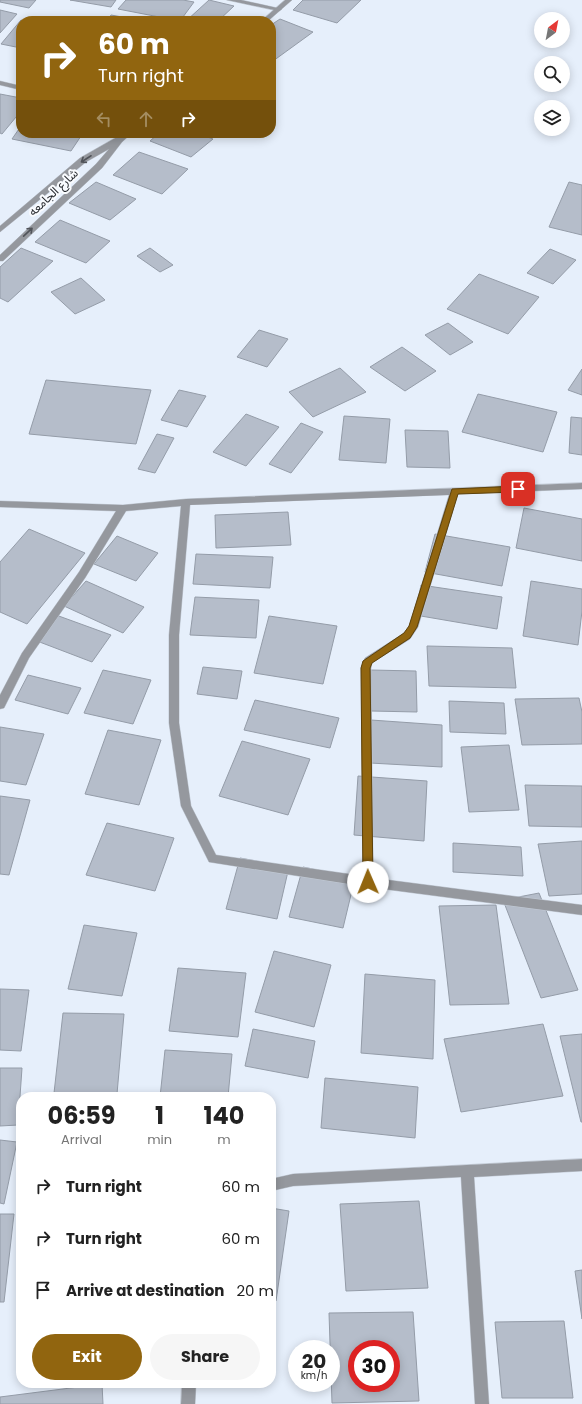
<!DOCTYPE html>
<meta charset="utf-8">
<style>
body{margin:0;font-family:Poppins,"Noto Sans Arabic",sans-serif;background:#f6f6f6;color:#222;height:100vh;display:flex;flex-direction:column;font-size:15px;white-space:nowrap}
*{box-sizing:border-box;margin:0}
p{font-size:13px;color:#767676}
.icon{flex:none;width:22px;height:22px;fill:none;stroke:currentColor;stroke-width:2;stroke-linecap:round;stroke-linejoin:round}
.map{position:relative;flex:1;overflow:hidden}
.details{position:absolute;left:16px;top:1092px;width:260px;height:296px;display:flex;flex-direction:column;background:#fff;border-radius:16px;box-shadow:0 2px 10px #0003}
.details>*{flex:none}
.top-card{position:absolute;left:16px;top:16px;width:260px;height:122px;border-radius:16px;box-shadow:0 2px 10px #0003;background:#91650f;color:#fff;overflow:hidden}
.needle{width:26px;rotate:32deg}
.tools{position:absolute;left:534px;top:12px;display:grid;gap:8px}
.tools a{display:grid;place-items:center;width:36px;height:36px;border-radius:50%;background:#fff;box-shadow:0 2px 10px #0003;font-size:20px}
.speed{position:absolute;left:288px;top:1340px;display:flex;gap:8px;font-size:20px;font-weight:700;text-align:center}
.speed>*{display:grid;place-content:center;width:52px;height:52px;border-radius:50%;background:#fff;box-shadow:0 2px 10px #0003;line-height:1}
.speed small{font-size:10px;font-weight:400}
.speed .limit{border:6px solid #d22;background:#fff;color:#111}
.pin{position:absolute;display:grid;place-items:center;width:34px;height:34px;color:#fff;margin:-17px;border-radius:8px;box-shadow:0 2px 6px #0006}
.me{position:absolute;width:44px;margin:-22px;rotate:359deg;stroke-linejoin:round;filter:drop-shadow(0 0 3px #0008)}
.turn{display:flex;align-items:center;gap:14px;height:84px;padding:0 16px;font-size:18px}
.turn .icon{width:52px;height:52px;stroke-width:2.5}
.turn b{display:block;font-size:28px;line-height:34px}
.lanes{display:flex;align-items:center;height:38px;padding:0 16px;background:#0003;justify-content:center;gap:20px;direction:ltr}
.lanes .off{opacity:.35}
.eta{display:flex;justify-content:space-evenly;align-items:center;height:68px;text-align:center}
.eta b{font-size:24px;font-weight:700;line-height:28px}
.cta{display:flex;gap:8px;margin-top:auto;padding:8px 16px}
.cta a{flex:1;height:46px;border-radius:24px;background:#91650f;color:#fff;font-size:16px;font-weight:700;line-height:46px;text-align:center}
.cta a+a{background:#f6f6f6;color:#222}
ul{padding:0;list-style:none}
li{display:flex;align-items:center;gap:12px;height:52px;padding:0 16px}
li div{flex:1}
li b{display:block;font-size:15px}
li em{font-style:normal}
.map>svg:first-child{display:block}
.building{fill:#b5bdca;stroke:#949ca8;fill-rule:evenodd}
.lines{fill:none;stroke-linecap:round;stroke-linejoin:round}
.minor-casing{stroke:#c3cbd6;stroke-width:1}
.tertiary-casing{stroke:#c3cbd6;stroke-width:1}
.minor{fill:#95989e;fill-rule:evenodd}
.tertiary{fill:#95989e;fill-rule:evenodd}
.oneway{stroke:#51545a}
.route{fill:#91650f;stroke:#5e420a}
.labels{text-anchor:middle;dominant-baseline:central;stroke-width:4;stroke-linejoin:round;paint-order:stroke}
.far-street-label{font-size:12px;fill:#24272c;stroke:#f9fbfe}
</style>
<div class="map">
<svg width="582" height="1404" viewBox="0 0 582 1404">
<rect width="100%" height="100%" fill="#e6effb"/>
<path class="building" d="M 0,0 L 36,0 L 29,8 L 0,2 Z
M 70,0 L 116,0 L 111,7 Z
M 126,0 L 183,0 L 194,2 L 180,21 L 118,9 Z
M 209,0 L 234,6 L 218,21 L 186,21 Z
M 303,0 L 361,0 L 337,23 L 293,10 Z
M 0,10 L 17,14 L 0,33 Z
M 111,15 L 144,21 L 107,21 Z
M 280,19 L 313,32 L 273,61 L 271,61 L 271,25 Z
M 21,20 L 24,21 L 21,21 L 21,48 L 1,44 Z
M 0,94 L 21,98 L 21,111 L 2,134 L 0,133 Z
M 21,126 L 21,133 L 83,133 L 71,151 L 12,139 Z
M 159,133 L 197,133 L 213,139 L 191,157 L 150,141 Z
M 139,152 L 188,169 L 162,194 L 113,175 Z
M 96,182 L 136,199 L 110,220 L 69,203 Z
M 569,182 L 582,185 L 582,235 L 549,227 Z
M 60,220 L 110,241 L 86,263 L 35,242 Z
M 21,248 L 53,261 L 8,302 L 0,298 L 0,267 Z
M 150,248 L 173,265 L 160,272 L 137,256 Z
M 550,249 L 576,260 L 553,284 L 527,273 Z
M 479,274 L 539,297 L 508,334 L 447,309 Z
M 81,278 L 105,300 L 75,314 L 51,292 Z
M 448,323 L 473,342 L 450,355 L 425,335 Z
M 259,330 L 288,339 L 267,367 L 237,357 Z
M 402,347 L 436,371 L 405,391 L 370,367 Z
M 340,368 L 366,392 L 313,417 L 289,392 Z
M 582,369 L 582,395 L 568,390 Z
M 46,380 L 151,390 L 136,444 L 29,434 Z
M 179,390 L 206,396 L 187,427 L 161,420 Z
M 478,394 L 557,412 L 543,452 L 462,432 Z
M 246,414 L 279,427 L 246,466 L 213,452 Z
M 344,416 L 390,419 L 386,463 L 339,460 Z
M 571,417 L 582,418 L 582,455 L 569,453 Z
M 301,423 L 323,432 L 291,473 L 269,464 Z
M 405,430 L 448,431 L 450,468 L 407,467 Z
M 157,434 L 174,438 L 155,473 L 138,469 Z
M 524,508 L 582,519 L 582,561 L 516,548 Z
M 288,512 L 291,545 L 216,548 L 215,515 Z
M 29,529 L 85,553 L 27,624 L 0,612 L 0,562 Z
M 435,534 L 510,547 L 502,586 L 425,572 Z
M 117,536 L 158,553 L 136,581 L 94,564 Z
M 196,554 L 273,557 L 270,588 L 193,584 Z
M 86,581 L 144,607 L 123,633 L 64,606 Z
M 531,581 L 582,589 L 582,611 L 578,645 L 523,636 Z
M 421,585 L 502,597 L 497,629 L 415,615 Z
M 195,597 L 259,600 L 256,638 L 190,635 Z
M 56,615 L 111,635 L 92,662 L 37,641 Z
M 269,616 L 337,626 L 323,684 L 254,673 Z
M 427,646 L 512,648 L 516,688 L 429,686 Z
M 203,667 L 242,671 L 237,699 L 197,694 Z
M 103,670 L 151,680 L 133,724 L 84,713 Z
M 371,670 L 416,671 L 417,712 L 371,711 Z
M 28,675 L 81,688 L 68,714 L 15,700 Z
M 579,698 L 582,712 L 582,744 L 522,745 L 515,699 Z
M 255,700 L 339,718 L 330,748 L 244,730 Z
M 449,701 L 504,703 L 506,734 L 450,732 Z
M 371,720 L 442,725 L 442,767 L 370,763 Z
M 0,727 L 44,734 L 26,785 L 0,781 Z
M 108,730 L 161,740 L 139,805 L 85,794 Z
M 242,741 L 310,759 L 288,815 L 219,796 Z
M 509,745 L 519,810 L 469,812 L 461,747 Z
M 358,776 L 427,781 L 424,841 L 354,835 Z
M 525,785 L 582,786 L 582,827 L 529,826 Z
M 0,796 L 30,800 L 9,875 L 0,874 Z
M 107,823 L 174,838 L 155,891 L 86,875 Z
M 582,841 L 582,894 L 549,896 L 538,844 Z
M 453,843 L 521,847 L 523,876 L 453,872 Z
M 240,858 L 289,867 L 277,919 L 226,909 Z
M 303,867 L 355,878 L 343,928 L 289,917 Z
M 539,893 L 578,990 L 541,998 L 503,900 Z
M 496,905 L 509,1004 L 450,1005 L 439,906 Z
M 84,925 L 137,933 L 122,996 L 68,989 Z
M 274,951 L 331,965 L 314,1027 L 255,1012 Z
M 178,968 L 246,973 L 238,1037 L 169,1031 Z
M 365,974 L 435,980 L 433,1059 L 361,1053 Z
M 0,989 L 29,990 L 21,1051 L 0,1050 Z
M 63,1013 L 124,1014 L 117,1094 L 54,1093 Z
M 543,1024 L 563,1096 L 461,1112 L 444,1039 Z
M 253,1029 L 315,1041 L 308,1078 L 245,1066 Z
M 582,1034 L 582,1122 L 581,1122 L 560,1036 Z
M 165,1050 L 232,1054 L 228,1097 L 160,1097 Z
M 0,1068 L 22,1068 L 18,1125 L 0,1126 Z
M 325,1078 L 418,1087 L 415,1138 L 321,1128 Z
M 0,1140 L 17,1142 L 4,1204 L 0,1203 Z
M 419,1201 L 428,1288 L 346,1291 L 340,1204 Z
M 271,1208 L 289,1211 L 276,1301 L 271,1301 Z
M 0,1214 L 14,1214 L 4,1302 L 0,1302 Z
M 582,1270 L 582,1319 L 575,1271 Z
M 413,1312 L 419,1401 L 332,1403 L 329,1313 ZM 357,1349 L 391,1349 L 391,1383 L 357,1383 Z
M 564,1321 L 573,1398 L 502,1398 L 495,1322 Z
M 102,1384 L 103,1404 L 0,1404 L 0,1397 Z"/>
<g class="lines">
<defs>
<path id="minor" d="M 227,0 L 241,0 L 282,9 L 279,11 Z
M 0,81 L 21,86 L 21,90 L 0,85 Z
M 582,483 L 582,489 L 458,494 L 418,627 L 410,639 L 372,663 L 371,668 L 373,878 L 582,905 L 582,915 L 368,887 L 209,862 L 181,806 L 169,723 L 169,635 L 181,506 L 126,511 L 85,578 L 29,658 L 4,708 L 0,709 L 0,695 L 22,653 L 79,572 L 116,511 L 0,507 L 0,501 L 123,505 L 186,499 ZM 449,495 L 409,626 L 404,633 L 365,658 L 361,668 L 363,876 L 216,855 L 191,806 L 179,723 L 179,635 L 190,505 Z
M 582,1159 L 582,1171 L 474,1177 L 489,1404 L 475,1404 L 461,1177 L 293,1186 L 271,1191 L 271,1179 L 293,1174 Z
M 182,1383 L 196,1383 L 195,1404 L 181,1404 Z"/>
<path id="tertiary" d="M 285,0 L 292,0 L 268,21 L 261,21 Z
M 124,133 L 132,133 L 122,142 L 102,168 L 3,261 L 0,261 L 0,255 L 96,164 L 109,149 L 86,162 L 0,232 L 0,226 L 80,158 Z"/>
</defs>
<use href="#minor" class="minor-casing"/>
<use href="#tertiary" class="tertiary-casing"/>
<use href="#minor" class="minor"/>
<use href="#tertiary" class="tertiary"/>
</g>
<defs><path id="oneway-shaft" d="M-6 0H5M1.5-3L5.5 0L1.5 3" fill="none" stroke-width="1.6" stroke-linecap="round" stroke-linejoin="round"/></defs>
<g class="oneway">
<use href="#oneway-shaft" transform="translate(86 159) rotate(147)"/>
<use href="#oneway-shaft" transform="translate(28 232) rotate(-43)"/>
</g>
<path class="route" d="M 518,486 L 523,489 L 518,492 L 458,494 L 417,627 L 410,638 L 372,663 L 370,668 L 373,882 L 368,886 L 365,885 L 363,882 L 361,668 L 363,661 L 404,633 L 409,626 L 452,489 Z"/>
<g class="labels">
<g class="far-street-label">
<text transform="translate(53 192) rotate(-43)">شارع الجامعه</text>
</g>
</g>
</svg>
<div class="tools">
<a><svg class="needle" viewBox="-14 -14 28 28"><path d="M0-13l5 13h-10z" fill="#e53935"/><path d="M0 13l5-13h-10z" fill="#767676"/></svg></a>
<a><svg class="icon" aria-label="search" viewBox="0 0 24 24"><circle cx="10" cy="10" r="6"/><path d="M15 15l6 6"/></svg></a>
<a><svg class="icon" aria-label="layers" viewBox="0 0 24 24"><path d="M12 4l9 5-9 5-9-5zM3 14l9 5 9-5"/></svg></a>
</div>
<div class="speed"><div>20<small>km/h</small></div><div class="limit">30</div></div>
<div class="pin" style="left:518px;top:489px;background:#d93025"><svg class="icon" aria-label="arrive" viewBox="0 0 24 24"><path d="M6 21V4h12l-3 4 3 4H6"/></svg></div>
<svg class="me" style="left:368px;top:882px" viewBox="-20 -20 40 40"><circle r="19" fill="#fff"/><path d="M0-13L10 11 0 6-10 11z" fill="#91650f"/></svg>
<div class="top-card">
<div class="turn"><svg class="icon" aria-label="right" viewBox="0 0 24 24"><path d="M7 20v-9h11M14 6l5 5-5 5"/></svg><div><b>60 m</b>Turn right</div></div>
<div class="lanes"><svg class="icon off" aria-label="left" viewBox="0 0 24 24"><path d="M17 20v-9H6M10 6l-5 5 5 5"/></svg><svg class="icon off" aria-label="ahead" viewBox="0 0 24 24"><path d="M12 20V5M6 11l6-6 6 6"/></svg><svg class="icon" aria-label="right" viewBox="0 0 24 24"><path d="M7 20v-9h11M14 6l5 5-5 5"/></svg></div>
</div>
<section class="details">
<div class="eta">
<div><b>06:59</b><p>Arrival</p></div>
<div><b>1</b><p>min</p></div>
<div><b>140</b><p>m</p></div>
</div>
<ul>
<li><svg class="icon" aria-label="right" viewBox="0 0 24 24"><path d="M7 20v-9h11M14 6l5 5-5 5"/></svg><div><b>Turn right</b></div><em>60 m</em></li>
<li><svg class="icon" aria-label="right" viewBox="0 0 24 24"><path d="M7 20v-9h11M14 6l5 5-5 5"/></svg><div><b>Turn right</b></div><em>60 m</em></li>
<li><svg class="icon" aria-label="arrive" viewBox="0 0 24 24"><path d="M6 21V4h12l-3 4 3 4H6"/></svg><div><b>Arrive at destination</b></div><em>20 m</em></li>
</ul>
<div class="cta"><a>Exit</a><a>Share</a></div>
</section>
</div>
